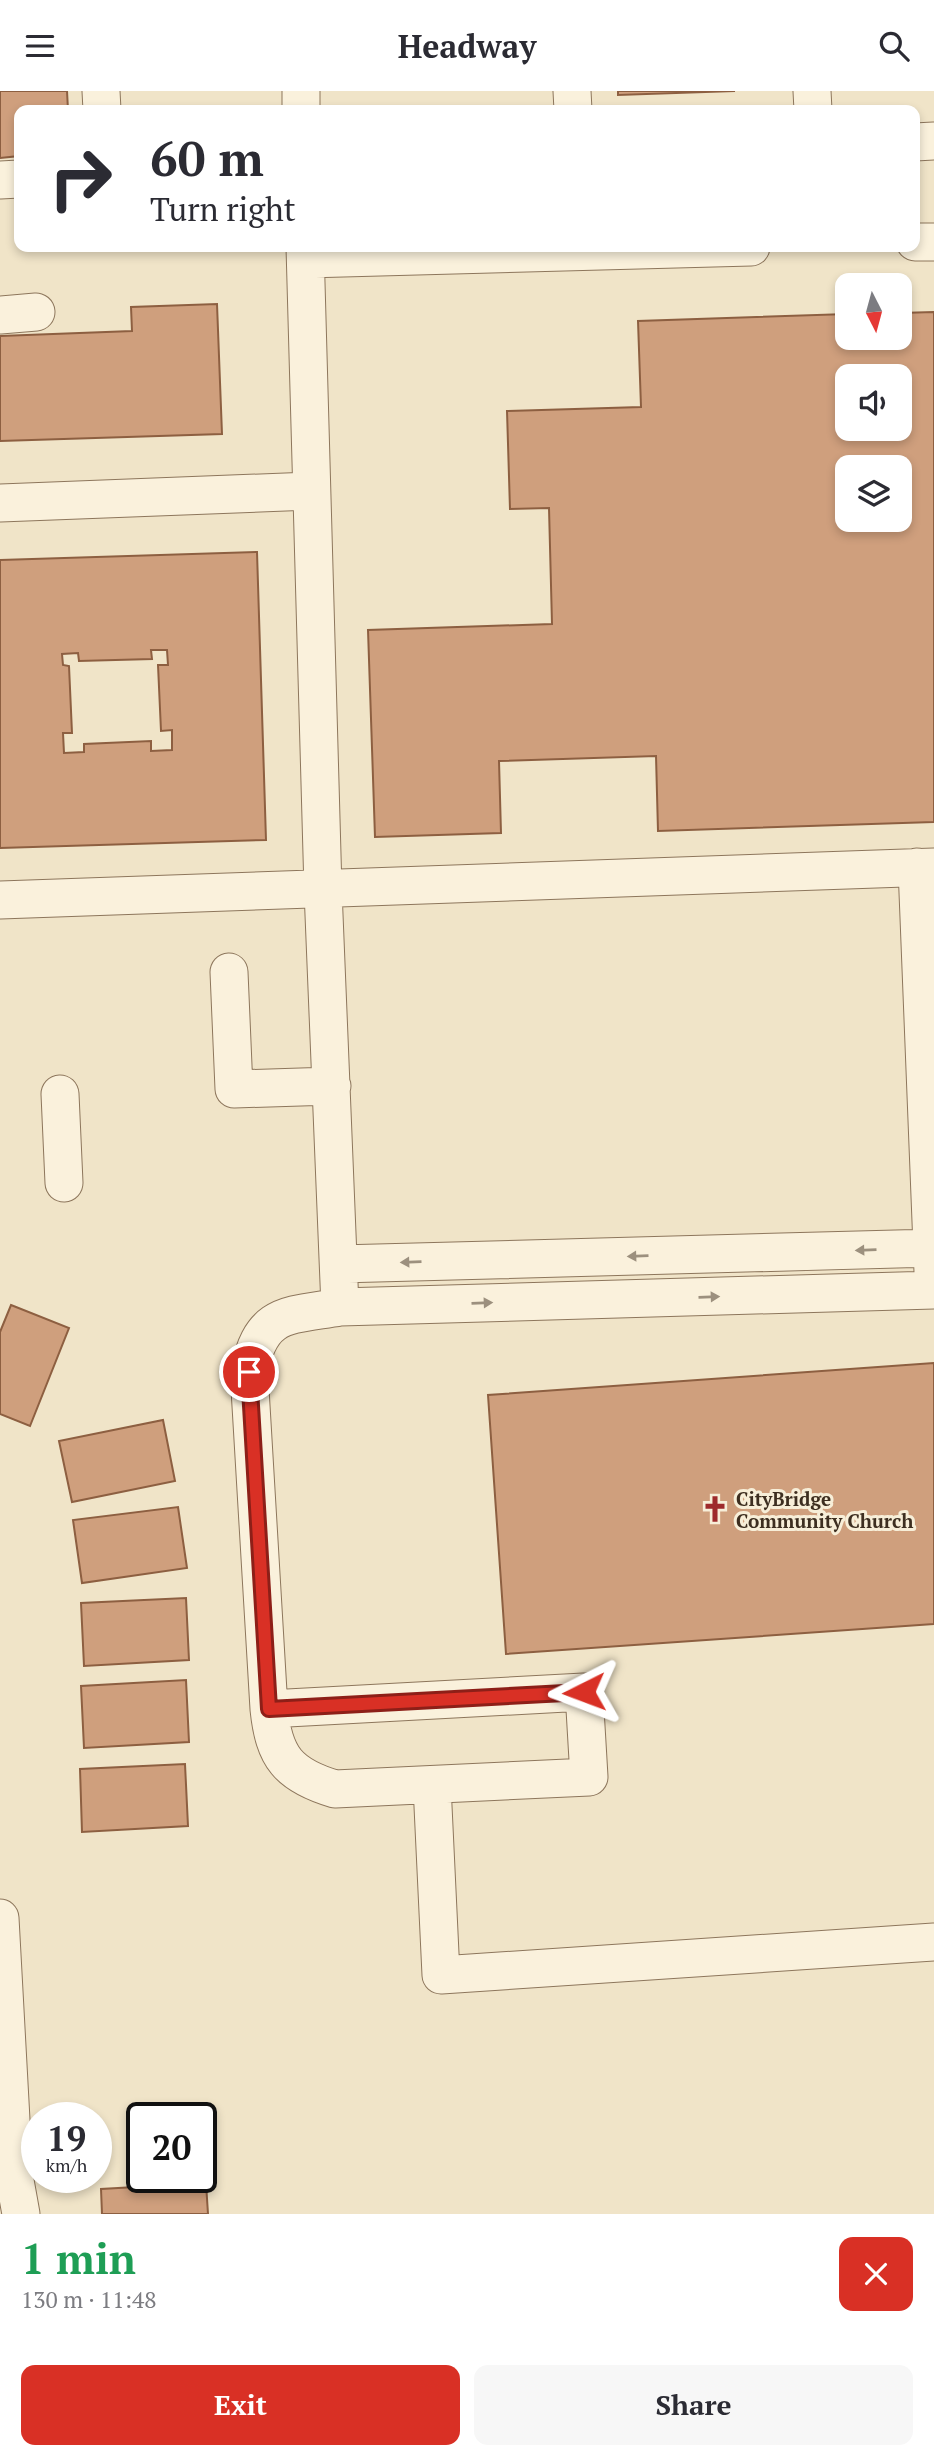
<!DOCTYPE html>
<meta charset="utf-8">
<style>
body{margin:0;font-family:"PT Serif",serif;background:#f7f7f7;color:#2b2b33;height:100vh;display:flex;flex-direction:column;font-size:26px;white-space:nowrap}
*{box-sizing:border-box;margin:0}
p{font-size:23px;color:#7c7c81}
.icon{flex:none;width:38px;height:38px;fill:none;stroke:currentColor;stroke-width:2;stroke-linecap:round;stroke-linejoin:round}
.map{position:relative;height:2123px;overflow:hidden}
.sheet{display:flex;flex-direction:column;background:#fff;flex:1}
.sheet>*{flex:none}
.top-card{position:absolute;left:14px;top:14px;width:906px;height:147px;border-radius:14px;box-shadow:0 4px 10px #0003;background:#fff;color:#2b2b33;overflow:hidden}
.needle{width:46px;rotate:174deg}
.tools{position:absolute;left:835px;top:182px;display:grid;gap:14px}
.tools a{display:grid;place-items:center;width:77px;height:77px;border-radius:14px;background:#fff;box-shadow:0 4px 10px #0003;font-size:35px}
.speed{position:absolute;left:21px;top:2011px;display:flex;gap:14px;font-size:35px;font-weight:700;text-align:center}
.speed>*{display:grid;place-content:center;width:91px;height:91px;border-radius:50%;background:#fff;box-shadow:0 4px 10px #0003;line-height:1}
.speed small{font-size:18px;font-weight:400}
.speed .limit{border:4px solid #111;border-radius:10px;background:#fff;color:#111}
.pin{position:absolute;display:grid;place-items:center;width:60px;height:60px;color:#fff;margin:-30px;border:4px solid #fff;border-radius:50%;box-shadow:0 2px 7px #0007}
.me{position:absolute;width:77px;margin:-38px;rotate:267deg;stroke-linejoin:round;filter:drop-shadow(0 0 5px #0008)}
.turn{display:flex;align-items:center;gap:24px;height:147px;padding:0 21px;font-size:32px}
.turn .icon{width:91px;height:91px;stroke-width:2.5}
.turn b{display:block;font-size:49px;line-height:60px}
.round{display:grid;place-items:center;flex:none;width:74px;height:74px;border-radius:14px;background:#f7f7f7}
.headline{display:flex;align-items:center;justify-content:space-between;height:119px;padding:0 21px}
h1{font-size:42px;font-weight:700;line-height:52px;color:#1e9e55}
.action{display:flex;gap:14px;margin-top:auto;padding:14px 21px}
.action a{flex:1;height:80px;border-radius:14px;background:#d93025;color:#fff;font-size:28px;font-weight:700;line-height:80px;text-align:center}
.action a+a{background:#f7f7f7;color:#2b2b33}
header{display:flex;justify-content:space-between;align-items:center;height:91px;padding:0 21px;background:#fff;font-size:32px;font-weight:700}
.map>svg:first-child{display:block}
.building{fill:#cf9f7d;stroke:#8d5f41;stroke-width:2;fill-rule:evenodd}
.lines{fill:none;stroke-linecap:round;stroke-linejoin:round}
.minor-casing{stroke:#8d765c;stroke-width:39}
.minor{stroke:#faf1dc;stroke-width:37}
.oneway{fill:#9c907e}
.route-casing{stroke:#8d1f18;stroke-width:18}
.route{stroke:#d93025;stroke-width:12}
.labels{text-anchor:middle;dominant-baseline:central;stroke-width:6;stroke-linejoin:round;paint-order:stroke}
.poi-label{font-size:19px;font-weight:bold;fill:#3d2e20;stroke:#f7eed8;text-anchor:start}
</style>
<header><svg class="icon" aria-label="menu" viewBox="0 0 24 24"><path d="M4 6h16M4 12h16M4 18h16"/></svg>Headway<svg class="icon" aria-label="search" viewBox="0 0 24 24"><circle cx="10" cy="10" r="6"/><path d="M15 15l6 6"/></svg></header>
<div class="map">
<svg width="934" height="2123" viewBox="0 0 934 2123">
<rect width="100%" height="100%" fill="#f0e4c8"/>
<path class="building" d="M 0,0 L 67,0 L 68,19 L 19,19 L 19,65 L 0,67 Z
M 618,0 L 735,0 L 618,4 Z
M 217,213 L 222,343 L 0,350 L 0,245 L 132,240 L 131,216 Z
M 934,221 L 934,731 L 658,740 L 656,665 L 499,670 L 501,742 L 375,746 L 368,539 L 552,533 L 549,417 L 510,418 L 507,320 L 641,316 L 638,230 L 847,223 L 847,247 L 900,247 L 900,222 ZM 847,285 L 900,285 L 900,338 L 847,338 ZM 847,376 L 900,376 L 900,429 L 847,429 Z
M 257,461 L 266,749 L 0,757 L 0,469 ZM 151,559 L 167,559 L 168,574 L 158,574 L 161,640 L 172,639 L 172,659 L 151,660 L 151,650 L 84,653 L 84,661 L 64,662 L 63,642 L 72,642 L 69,575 L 63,574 L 62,563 L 78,562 L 79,570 L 152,568 Z
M 11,1214 L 69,1237 L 30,1335 L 0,1323 L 0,1241 Z
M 934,1272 L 934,1533 L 506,1563 L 488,1304 Z
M 163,1329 L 175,1390 L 72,1411 L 59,1350 Z
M 178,1416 L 187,1477 L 82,1492 L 73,1429 Z
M 186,1507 L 189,1569 L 84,1575 L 81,1512 Z
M 186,1589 L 189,1651 L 84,1657 L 81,1595 Z
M 185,1673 L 188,1735 L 82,1741 L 80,1678 Z
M 206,2092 L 208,2123 L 102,2123 L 101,2098 Z"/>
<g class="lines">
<defs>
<path id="minor" d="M 101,0 L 102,19
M 301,0 L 301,19
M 572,0 L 573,19
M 812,0 L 813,19
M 915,51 L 934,50
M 0,89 L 19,88
M 915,151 L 934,151
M 305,156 L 323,799 L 340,1216
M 306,168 L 751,156
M 0,224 L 36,221
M 0,412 L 311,400
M 917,776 L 933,1181
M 0,809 L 934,776
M 229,881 L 234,998 L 332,995
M 60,1003 L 64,1092
M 339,1173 L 934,1157
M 269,1618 L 584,1601 L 589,1686 L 335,1698 C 288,1684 274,1666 269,1618 L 249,1281 C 261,1220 287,1225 340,1216 L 934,1199
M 432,1694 L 441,1884 L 934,1851
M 0,1827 L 14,2084 L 21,2123"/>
</defs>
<use href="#minor" class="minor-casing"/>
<use href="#minor" class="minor"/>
</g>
<defs><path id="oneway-solid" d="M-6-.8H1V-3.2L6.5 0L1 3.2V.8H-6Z" transform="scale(1.75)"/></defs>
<g class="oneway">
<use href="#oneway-solid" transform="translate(866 1159) rotate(178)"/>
<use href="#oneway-solid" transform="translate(638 1165) rotate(178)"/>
<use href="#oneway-solid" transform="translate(411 1171) rotate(178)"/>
<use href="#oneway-solid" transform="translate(709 1206) rotate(-2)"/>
<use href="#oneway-solid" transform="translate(482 1212) rotate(-2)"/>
</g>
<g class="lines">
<defs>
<path id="route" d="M 249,1281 L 269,1618 L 584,1601"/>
</defs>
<use href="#route" class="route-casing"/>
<use href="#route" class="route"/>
</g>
<defs>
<symbol id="church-bare" viewBox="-9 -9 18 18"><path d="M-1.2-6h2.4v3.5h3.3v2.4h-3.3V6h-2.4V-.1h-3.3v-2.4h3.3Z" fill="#9e2a2b" stroke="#f7eed8" stroke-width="2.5" paint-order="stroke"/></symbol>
</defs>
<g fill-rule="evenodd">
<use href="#church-bare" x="696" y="1399" width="38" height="38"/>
</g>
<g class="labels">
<g class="poi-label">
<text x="736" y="1407">CityBridge<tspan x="736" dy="22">Community Church</tspan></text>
</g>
</g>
</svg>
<div class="tools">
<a><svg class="needle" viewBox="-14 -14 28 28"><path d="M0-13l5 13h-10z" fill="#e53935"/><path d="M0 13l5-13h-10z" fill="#7c7c81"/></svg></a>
<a><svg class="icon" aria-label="sound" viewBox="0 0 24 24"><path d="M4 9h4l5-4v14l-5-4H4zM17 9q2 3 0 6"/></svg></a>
<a><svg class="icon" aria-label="layers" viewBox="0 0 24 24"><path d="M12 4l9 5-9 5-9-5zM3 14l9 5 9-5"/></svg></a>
</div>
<div class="speed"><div>19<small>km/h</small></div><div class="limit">20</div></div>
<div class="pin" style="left:249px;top:1281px;background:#d93025"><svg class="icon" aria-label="arrive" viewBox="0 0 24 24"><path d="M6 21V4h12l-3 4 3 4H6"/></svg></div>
<svg class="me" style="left:584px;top:1601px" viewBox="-20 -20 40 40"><path d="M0-17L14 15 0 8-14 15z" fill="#d93025" stroke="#fff" stroke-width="4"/></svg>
<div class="top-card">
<div class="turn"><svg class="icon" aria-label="right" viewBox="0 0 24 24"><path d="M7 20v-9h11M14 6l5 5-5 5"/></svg><div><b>60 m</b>Turn right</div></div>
</div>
</div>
<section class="sheet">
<div class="headline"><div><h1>1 min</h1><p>130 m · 11:48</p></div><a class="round" style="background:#d93025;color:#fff"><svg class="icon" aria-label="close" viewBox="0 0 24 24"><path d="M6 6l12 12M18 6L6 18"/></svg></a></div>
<div class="action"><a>Exit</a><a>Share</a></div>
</section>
